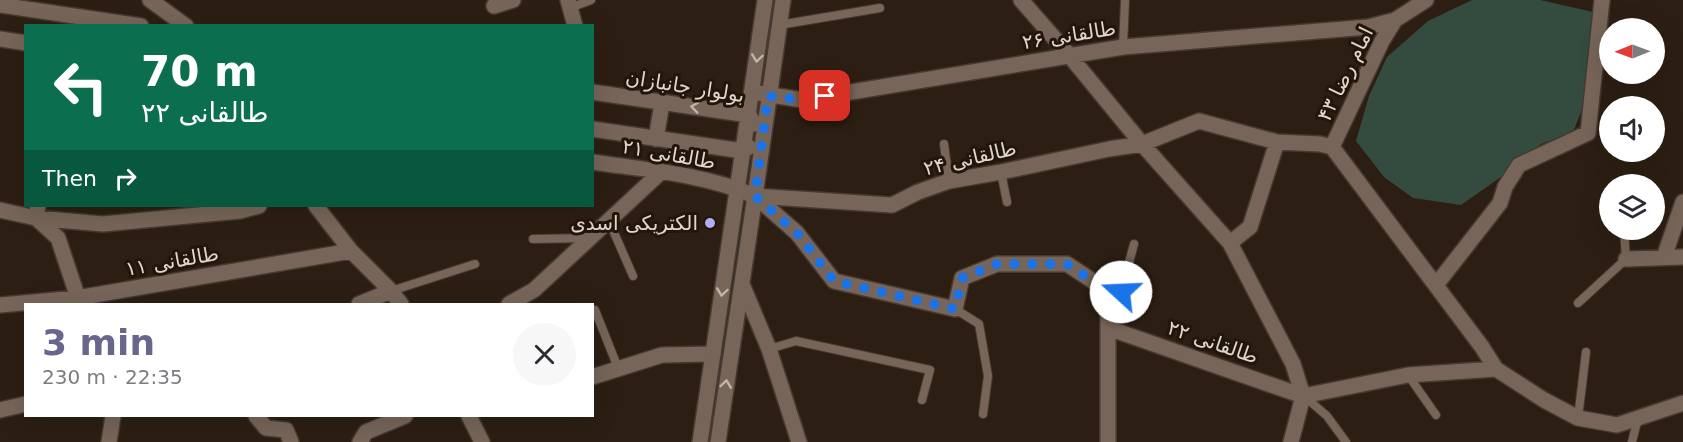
<!DOCTYPE html>
<meta charset="utf-8">
<style>
body{margin:0;font-family:"DejaVu Sans","Noto Sans Arabic",sans-serif;background:#f7f7f7;color:#2b2b33;height:100vh;display:flex;flex-direction:column;font-size:22px;white-space:nowrap}
*{box-sizing:border-box;margin:0}
p{font-size:20px;color:#7c7c81}
.icon{flex:none;width:33px;height:33px;fill:none;stroke:currentColor;stroke-width:2;stroke-linecap:round;stroke-linejoin:round}
.map{position:relative;flex:1;overflow:hidden}
.drawer{position:absolute;left:24px;top:303px;width:570px;height:114px;display:flex;flex-direction:column;background:#fff;border-radius:0px;box-shadow:0 6px 24px #0002}
.drawer>*{flex:none}
.banner{position:absolute;left:24px;top:24px;width:570px;height:183px;border-radius:0px;box-shadow:0 6px 24px #0002;background:#0b6e4f;color:#fff;overflow:hidden}
.needle{width:39px;rotate:269deg}
.tools{position:absolute;left:1599px;top:18px;display:grid;gap:12px}
.tools a{display:grid;place-items:center;width:66px;height:66px;border-radius:50%;background:#fff;box-shadow:0 6px 24px #0002;font-size:30px}
.pin{position:absolute;display:grid;place-items:center;width:51px;height:51px;color:#fff;margin:-26px;border-radius:12px;box-shadow:0 3px 9px #0006}
.me{position:absolute;width:66px;margin:-33px;rotate:290deg;stroke-linejoin:round;filter:drop-shadow(0 0 4px #0008)}
.turn{display:flex;align-items:center;gap:21px;height:126px;padding:0 18px;font-size:27px}
.turn .icon{width:78px;height:78px;stroke-width:2.5}
.turn b{display:block;font-size:42px;line-height:51px}
.then{display:flex;align-items:center;height:57px;padding:0 18px;background:#0003;gap:12px;font-size:22px}
.round{display:grid;place-items:center;flex:none;width:63px;height:63px;border-radius:32px;background:#f7f7f7}
.head{display:flex;align-items:center;justify-content:space-between;height:102px;padding:0 18px}
h1{font-size:36px;font-weight:600;line-height:45px;color:#68668c}
.map>svg:first-child{display:block}
.green{fill:#334c3f}
.lines{fill:none;stroke-linecap:round;stroke-linejoin:round}
.lane-casing{stroke:#453932;stroke-width:10}
.street-casing{stroke:#453932;stroke-width:18}
.secondary-casing{stroke:#453932;stroke-width:18}
.lane{stroke:#766558;stroke-width:8}
.street{stroke:#766558;stroke-width:15}
.secondary{stroke:#766558;stroke-width:15}
.oneway{stroke:#c0b4ab}
.route{stroke:#1a73e8;stroke-width:10;stroke-dasharray:0 18}
.poi-dot{fill:#b2adf9;stroke:#221509;stroke-width:2}
.labels{text-anchor:middle;dominant-baseline:central;stroke-width:6;stroke-linejoin:round;paint-order:stroke}
.street-label{font-size:20px;fill:#e0d6cf;stroke:#221509}
.poi-label{font-size:20px;fill:#e0d6cf;stroke:#221509;text-anchor:end}
</style>
<div class="map">
<svg width="1683" height="442" viewBox="0 0 1683 442">
<rect width="100%" height="100%" fill="#2c1e12"/>
<path class="green" d="M 1472,0 L 1540,0 L 1593,12 L 1587,97 L 1573,132 L 1541,144 L 1508,172 L 1461,205 L 1413,198 L 1384,177 L 1356,141 L 1369,96 L 1387,57 L 1428,21 Z"/>
<g class="lines">
<defs>
<path id="lane" d="M 570,8 L 591,0
M 779,25 L 880,8
M 1123,47 L 1125,0
M 944,144 L 949,181
M 1001,172 L 1007,202
M 609,221 L 633,276
M 533,239 L 587,238
M 391,291 L 475,264
M 1108,291 L 1121,292 L 1134,244
M 1578,303 L 1626,259 L 1624,230
M 955,309 L 979,324 L 988,376 L 983,414
M 595,310 L 618,368
M 769,349 L 796,341 L 930,370 L 922,400
M 1408,375 L 1436,415
M 1305,397 L 1327,416 L 1346,442
M 1578,418 L 1586,352
M 1632,442 L 1638,418"/>
<path id="street" d="M 150,0 L 186,26
M 568,0 L 575,26
M 1021,0 L 1069,55 L 1142,144 L 1230,243 L 1293,364 L 1303,396 L 1291,442
M 494,6 L 513,0
M 752,92 L 803,100 L 1123,47 L 1368,27 L 1395,20
M 1332,147 L 1482,347 L 1496,369 L 1544,400 L 1578,418 L 1617,425 L 1683,403
M 1332,147 L 1382,41 L 1395,20 L 1426,0
M 592,162 C 647,170 704,174 755,196 L 892,205 L 918,192 L 949,181 L 1001,172 L 1109,149 L 1142,144 L 1199,121 L 1277,142 L 1320,144 L 1332,147
M 755,196 L 797,233 L 834,281 L 955,309 L 962,278 L 997,264 L 1067,264 L 1108,291 L 1108,442
M 38,206 L 36,218 L 58,238 L 80,304
M 316,206 L 351,251
M 0,210 L 36,218 L 103,224 L 240,211 L 259,206
M 1230,243 L 1250,227 L 1277,142
M 1664,257 L 1683,202
M 1626,259 L 1683,257
M 1436,285 L 1500,203 L 1505,187 L 1519,165 L 1588,133 L 1602,0
M 359,304 L 391,291
M 509,304 L 534,290 L 661,172
M 0,305 L 77,298 L 351,251 L 391,291 L 401,304
M 1108,328 L 1303,396 L 1408,375 L 1496,369
M 592,377 L 662,355 L 713,354
M 0,410 L 26,404
M 256,416 L 266,428 L 286,430 L 291,442
M 469,416 L 482,442
M 109,442 L 113,416
M 360,442 L 366,432 L 405,416"/>
<path id="secondary" d="M 0,5 L 141,26
M 0,39 L 26,43
M 592,92 L 749,115 L 754,124
M 592,129 L 743,151 L 749,147
M 656,139 L 662,103
M 742,284 L 769,349 L 799,442
M 700,442 L 765,0
M 718,442 L 755,196 L 783,0"/>
</defs>
<use href="#lane" class="lane-casing"/>
<use href="#street" class="street-casing"/>
<use href="#secondary" class="secondary-casing"/>
<use href="#lane" class="lane"/>
<use href="#street" class="street"/>
<use href="#secondary" class="secondary"/>
</g>
<defs><path id="oneway-chevron" d="M-2-3.5L2.5 0L-2 3.5" fill="none" stroke-width="1.6" stroke-linecap="round" stroke-linejoin="round" transform="scale(1.5)"/></defs>
<g class="oneway">
<use href="#oneway-chevron" transform="translate(757 58) rotate(98)"/>
<use href="#oneway-chevron" transform="translate(695 107) rotate(-172)"/>
<use href="#oneway-chevron" transform="translate(722 292) rotate(98)"/>
<use href="#oneway-chevron" transform="translate(726 384) rotate(-82)"/>
</g>
<g class="lines">
<path class="route" d="M 825,96 L 803,100 L 768,96 L 755,196 L 797,233 L 834,281 L 955,309 L 962,278 L 997,264 L 1067,264 L 1108,291 L 1121,292"/>
</g>
<circle class="poi-dot" cx="710" cy="223" r="6"/>
<g class="labels">
<g class="street-label">
<text transform="translate(1069 35) rotate(-9)">طالقانی ۲۶</text>
<text transform="translate(1345 74) rotate(-64)">امام رضا ۴۳</text>
<text transform="translate(685 86) rotate(9)">بولوار جانبازان</text>
<text transform="translate(669 154) rotate(10)">طالقانی ۲۱</text>
<text transform="translate(970 158) rotate(-13)">طالقانی ۲۴</text>
<text transform="translate(172 261) rotate(-10)">طالقانی ۱۱</text>
<text transform="translate(1213 342) rotate(19)">طالقانی ۲۲</text>
</g>
<g class="poi-label">
<text x="698" y="223">الکتریکی اسدی</text>
</g>
</g>
</svg>
<div class="tools">
<a><svg class="needle" viewBox="-14 -14 28 28"><path d="M0-13l5 13h-10z" fill="#e53935"/><path d="M0 13l5-13h-10z" fill="#7c7c81"/></svg></a>
<a><svg class="icon" aria-label="sound" viewBox="0 0 24 24"><path d="M4 9h4l5-4v14l-5-4H4zM17 9q2 3 0 6"/></svg></a>
<a><svg class="icon" aria-label="layers" viewBox="0 0 24 24"><path d="M12 4l9 5-9 5-9-5zM3 14l9 5 9-5"/></svg></a>
</div>
<div class="pin" style="left:825px;top:96px;background:#d93025"><svg class="icon" aria-label="arrive" viewBox="0 0 24 24"><path d="M6 21V4h12l-3 4 3 4H6"/></svg></div>
<svg class="me" style="left:1121px;top:292px" viewBox="-20 -20 40 40"><circle r="19" fill="#fff"/><path d="M0-13L10 11 0 6-10 11z" fill="#1a73e8"/></svg>
<div class="banner">
<div class="turn"><svg class="icon" aria-label="left" viewBox="0 0 24 24"><path d="M17 20v-9H6M10 6l-5 5 5 5"/></svg><div><b>70 m</b>طالقانی ۲۲</div></div>
<div class="then">Then<svg class="icon" aria-label="right" viewBox="0 0 24 24"><path d="M7 20v-9h11M14 6l5 5-5 5"/></svg></div>
</div>
<section class="drawer">
<div class="head"><div><h1>3 min</h1><p>230 m · 22:35</p></div><a class="round"><svg class="icon" aria-label="close" viewBox="0 0 24 24"><path d="M6 6l12 12M18 6L6 18"/></svg></a></div>
</section>
</div>
